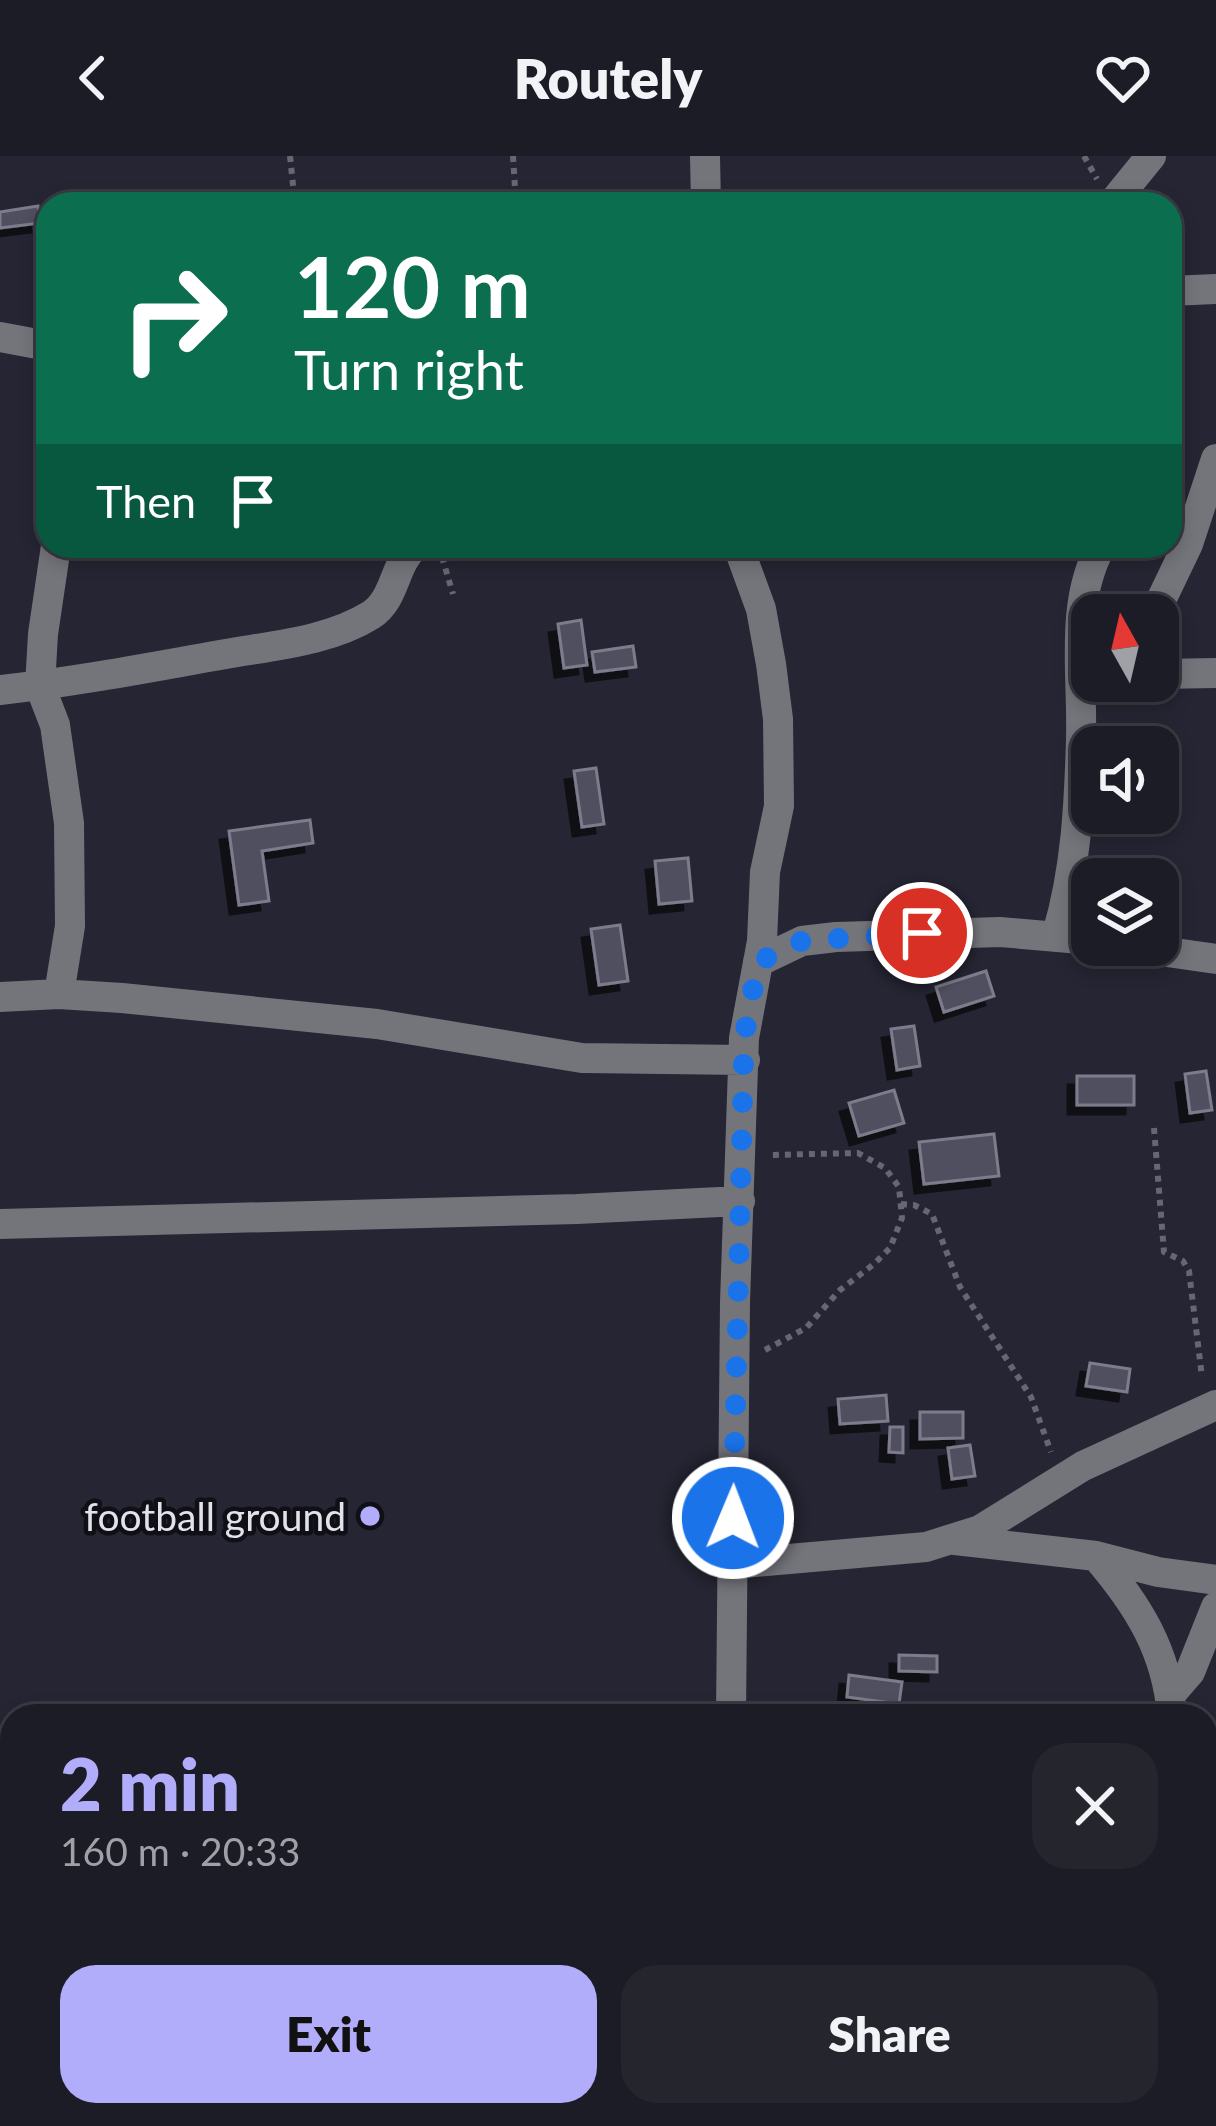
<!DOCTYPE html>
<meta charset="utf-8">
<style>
body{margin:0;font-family:Lato,sans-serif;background:#25252e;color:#f1f3f6;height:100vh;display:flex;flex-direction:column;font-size:45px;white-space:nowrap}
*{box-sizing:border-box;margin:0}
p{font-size:39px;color:#a0a1a7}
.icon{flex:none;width:66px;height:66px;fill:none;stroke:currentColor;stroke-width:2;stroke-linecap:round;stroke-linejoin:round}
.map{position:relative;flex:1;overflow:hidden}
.details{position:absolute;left:0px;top:1548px;width:1218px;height:423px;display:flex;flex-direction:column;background:#1c1c26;border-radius:36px 36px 0 0;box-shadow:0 6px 18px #0003,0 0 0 3px #3a3a43}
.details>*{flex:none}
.guide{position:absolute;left:36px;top:36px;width:1146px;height:366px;border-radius:36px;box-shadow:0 6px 18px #0003,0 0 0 3px #3a3a43;background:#0b6e4f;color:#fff;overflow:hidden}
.needle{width:78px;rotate:352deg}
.fabs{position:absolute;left:1071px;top:438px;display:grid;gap:24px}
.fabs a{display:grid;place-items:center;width:108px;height:108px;border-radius:24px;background:#1c1c26;box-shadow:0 6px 18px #0003,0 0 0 3px #3a3a43;font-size:60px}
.pin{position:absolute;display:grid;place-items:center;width:102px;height:102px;color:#fff;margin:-51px;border:6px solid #fff;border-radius:50%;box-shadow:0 3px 12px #0007}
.me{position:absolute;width:132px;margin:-66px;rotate:1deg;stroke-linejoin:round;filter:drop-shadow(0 0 9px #0008)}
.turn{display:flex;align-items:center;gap:42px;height:252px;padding:0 60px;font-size:54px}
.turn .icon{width:156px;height:156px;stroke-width:2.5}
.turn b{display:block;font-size:84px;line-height:102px}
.then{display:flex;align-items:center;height:114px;padding:0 60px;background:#0003;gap:24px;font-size:45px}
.round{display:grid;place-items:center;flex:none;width:126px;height:126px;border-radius:36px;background:#25252e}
.head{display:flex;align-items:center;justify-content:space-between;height:204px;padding:0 60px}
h1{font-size:72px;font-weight:800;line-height:90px;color:#b1adfa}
.cta{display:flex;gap:24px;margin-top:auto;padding:24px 60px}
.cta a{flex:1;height:138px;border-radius:36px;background:#b1adfa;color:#111;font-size:48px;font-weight:800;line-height:138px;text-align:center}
.cta a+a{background:#25252e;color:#f1f3f6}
header{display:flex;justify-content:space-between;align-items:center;height:156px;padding:0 60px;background:#1c1c26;font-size:54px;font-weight:800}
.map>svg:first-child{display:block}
.building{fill:#50505f;stroke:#7b7b8c;stroke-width:3;filter:url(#shadow)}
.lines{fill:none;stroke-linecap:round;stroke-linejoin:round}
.path{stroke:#676774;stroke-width:6;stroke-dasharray:6 6;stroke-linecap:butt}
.minor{stroke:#74747b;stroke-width:30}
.major{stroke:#c2c2d1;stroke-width:30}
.route{stroke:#1a73e8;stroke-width:21;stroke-dasharray:0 37.8}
.poi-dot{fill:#b1adfa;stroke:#0f0f15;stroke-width:4.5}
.labels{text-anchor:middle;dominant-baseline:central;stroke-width:9;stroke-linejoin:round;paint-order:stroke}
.poi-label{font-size:39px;fill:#e2e2ec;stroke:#0f0f15;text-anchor:end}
</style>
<header><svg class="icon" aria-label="back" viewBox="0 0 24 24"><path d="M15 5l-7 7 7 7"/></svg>Routely<svg class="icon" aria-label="heart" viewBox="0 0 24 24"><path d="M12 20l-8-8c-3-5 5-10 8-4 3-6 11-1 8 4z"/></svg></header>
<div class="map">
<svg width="1216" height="1970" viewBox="0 0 1216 1970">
<defs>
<filter id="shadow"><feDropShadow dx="-9" dy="9" stdDeviation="0" flood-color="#0009"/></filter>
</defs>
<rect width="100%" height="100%" fill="#252533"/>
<path class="building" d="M 38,50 L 40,67 L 0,72 L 0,56 Z
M 581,464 L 587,509 L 564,512 L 558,468 Z
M 633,490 L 636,511 L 595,516 L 592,496 Z
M 596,612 L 604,668 L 582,671 L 574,615 Z
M 310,664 L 313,687 L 262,695 L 269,745 L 239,749 L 229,675 Z
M 688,702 L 692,745 L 659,748 L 655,705 Z
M 620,769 L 628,825 L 599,829 L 591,773 Z
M 986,815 L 994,840 L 944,856 L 936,831 Z
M 914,870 L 920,910 L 897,914 L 891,873 Z
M 1206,915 L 1212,954 L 1190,957 L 1185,918 Z
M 1077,920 L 1134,920 L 1134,949 L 1077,949 Z
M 894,934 L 904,967 L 859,980 L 849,947 Z
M 994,978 L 999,1020 L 924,1028 L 919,986 Z
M 1090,1207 L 1130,1213 L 1127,1236 L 1086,1230 Z
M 886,1239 L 888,1265 L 840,1268 L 838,1243 Z
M 920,1256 L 963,1256 L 963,1282 L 920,1283 Z
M 890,1271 L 903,1271 L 903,1297 L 889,1296 Z
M 970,1289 L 975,1320 L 952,1323 L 948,1292 Z
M 899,1499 L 937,1500 L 937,1516 L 899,1515 Z
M 849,1519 L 902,1526 L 899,1548 L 847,1541 Z
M 1206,1605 L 1216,1607 L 1207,1661 L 1206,1660 Z"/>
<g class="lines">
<path class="path" d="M 290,0 L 295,48
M 513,0 L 516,48
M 1084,0 L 1097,23
M 442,401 L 453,438
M 1154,972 L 1164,1096 L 1183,1105 L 1189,1115 L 1202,1221
M 901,1048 L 914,1049 L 932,1058 L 960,1131 L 1031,1241 L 1051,1296
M 765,1194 L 806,1172 L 840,1134 L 874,1108 L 890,1092 L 902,1062 L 899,1031 L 885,1012 L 858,997 L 769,999"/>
<path class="minor" d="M 705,0 L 706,48
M 1112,48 L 1151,0
M 1170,135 L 1216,133
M 0,181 L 48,190
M 56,390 L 43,478 L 40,530 L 55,569 L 69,667 L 70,770 L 59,838
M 1154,459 L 1188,388 L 1216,303
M 1158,518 L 1216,517
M 1081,532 L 1113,525
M 0,534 C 74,526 146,512 220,499 C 268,490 328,486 371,459 C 396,443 393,409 415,390
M 1057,778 C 1076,714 1079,650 1081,583 C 1083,519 1069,448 1101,390
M 1118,789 L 1216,803
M 758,806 L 802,785 L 836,781 L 1000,776 L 1092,784
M 0,841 L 59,838 L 122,842 L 377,868 L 582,902 L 745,904
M 0,1068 L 577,1053 L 740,1045
M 955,1384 L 1096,1400 L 1158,1416 L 1216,1424
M 1096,1400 C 1138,1449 1167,1495 1172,1560
M 732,1408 L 926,1391 L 980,1374 L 1083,1310 L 1216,1249
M 1170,1539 L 1190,1516 L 1216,1451
M 731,1560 L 735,1146 L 744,882 L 762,785 L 765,716 L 779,650 L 778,563 L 771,508 L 761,453 L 738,390
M 1206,1723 L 1216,1724
M 129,1959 L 129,1970
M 720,1970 L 722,1959
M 1115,1970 L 1119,1959"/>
<path class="major" d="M 0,1874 L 12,1878
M 282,1959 L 320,1970"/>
</g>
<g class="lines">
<path class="route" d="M 733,1362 L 744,882 L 758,806 L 802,785 L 922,777"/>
</g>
<circle class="poi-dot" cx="370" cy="1360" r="12"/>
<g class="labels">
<g class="poi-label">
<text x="346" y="1360">football ground</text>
</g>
</g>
</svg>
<div class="fabs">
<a><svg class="needle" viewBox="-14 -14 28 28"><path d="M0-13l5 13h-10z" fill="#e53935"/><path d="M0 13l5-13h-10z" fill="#a0a1a7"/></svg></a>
<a><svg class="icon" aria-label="sound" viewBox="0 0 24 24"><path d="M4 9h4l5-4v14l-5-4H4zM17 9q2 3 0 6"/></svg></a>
<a><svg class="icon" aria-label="layers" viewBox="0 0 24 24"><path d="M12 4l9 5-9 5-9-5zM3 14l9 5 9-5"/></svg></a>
</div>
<div class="pin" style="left:922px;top:777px;background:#d93025"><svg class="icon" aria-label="arrive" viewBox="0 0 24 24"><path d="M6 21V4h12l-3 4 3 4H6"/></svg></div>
<svg class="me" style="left:733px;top:1362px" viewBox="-20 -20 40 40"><circle r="17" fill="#1a73e8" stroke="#fff" stroke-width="3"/><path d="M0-11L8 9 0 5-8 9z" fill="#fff"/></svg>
<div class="guide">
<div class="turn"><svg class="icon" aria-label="right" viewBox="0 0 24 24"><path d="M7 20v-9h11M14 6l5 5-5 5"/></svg><div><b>120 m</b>Turn right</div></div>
<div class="then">Then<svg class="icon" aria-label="arrive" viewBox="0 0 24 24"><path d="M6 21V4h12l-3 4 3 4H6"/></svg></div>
</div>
<section class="details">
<div class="head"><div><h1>2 min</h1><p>160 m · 20:33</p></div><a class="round"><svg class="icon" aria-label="close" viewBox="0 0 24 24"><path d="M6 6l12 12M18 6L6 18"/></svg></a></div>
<div class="cta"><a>Exit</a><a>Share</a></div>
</section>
</div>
